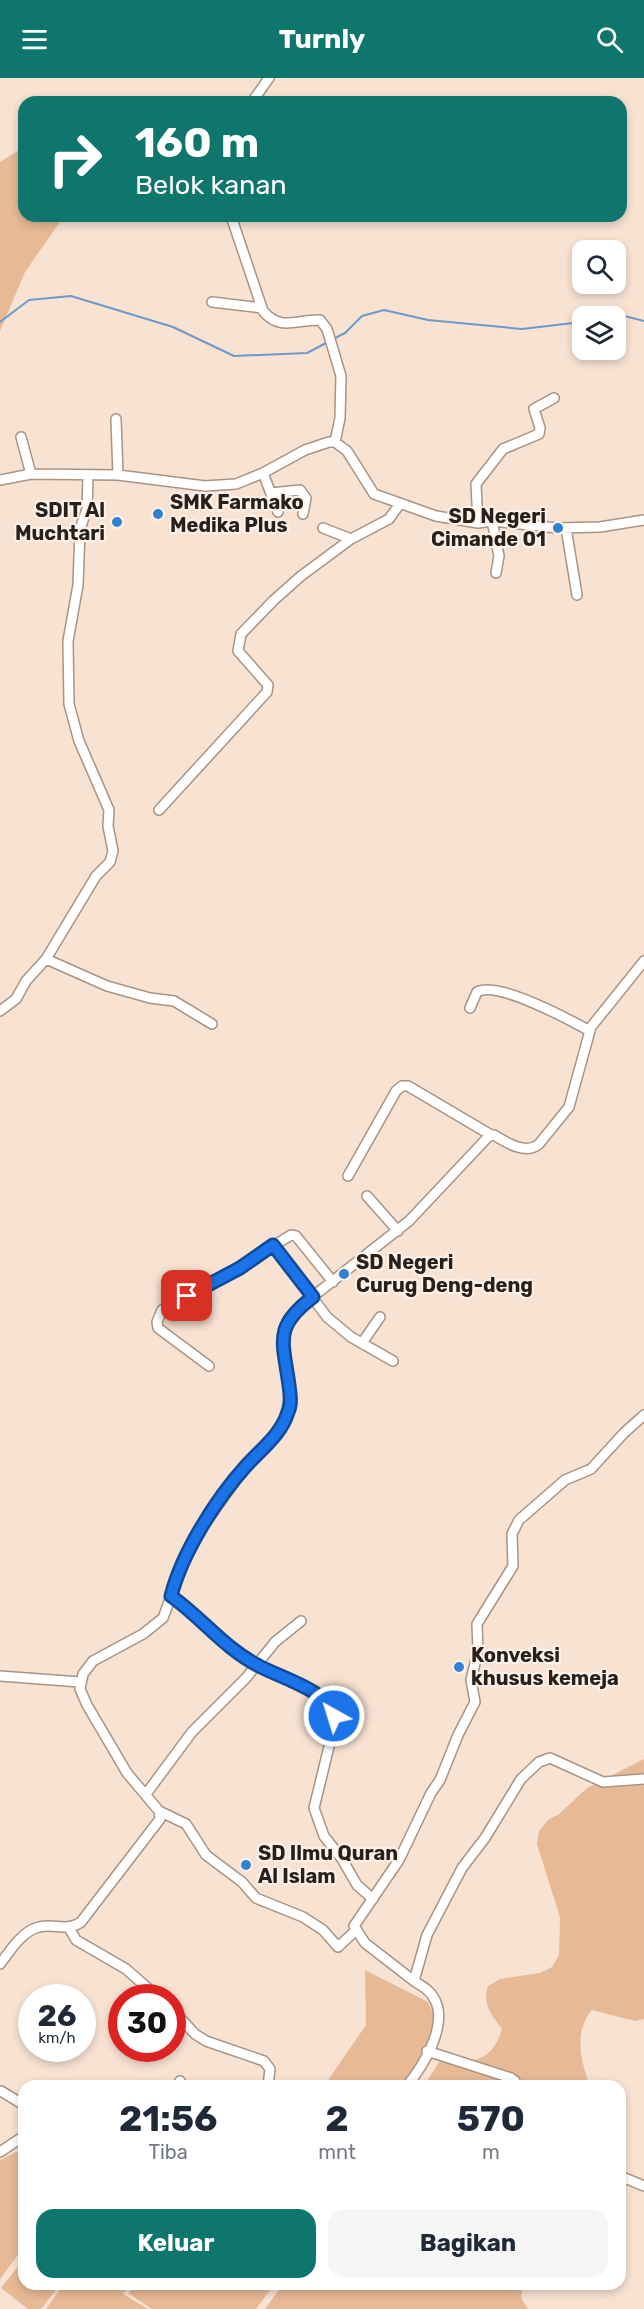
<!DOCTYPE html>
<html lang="id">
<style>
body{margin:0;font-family:Rubik,sans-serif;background:#f6f6f7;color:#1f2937;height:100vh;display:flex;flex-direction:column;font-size:22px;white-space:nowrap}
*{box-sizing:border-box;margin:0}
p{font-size:20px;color:#747a83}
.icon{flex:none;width:33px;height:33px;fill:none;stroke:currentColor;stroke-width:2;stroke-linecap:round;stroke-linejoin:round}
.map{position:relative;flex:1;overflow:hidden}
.panel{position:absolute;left:18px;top:2002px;width:608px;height:210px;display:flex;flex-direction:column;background:#fff;border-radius:18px;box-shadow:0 3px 9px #0003}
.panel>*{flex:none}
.banner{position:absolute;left:18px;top:18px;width:609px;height:126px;border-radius:18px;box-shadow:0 3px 9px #0003;background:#0f766e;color:#fff;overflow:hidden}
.controls{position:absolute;left:572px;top:162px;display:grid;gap:12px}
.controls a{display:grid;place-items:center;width:54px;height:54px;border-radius:12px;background:#fff;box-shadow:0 3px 9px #0003;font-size:30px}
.speed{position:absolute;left:18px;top:1906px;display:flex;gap:12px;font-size:30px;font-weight:700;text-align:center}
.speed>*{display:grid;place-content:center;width:78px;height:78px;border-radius:50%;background:#fff;box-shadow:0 3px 9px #0003;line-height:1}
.speed small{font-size:15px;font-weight:400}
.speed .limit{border:9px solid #d22;background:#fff;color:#111}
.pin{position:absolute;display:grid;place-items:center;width:51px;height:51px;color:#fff;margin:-26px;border-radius:12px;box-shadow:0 3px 9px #0006}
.me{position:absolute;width:66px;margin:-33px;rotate:321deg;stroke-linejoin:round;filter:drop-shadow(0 0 4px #0008)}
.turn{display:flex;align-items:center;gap:21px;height:126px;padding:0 18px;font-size:27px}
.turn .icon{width:78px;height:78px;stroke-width:2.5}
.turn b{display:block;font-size:42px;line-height:51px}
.eta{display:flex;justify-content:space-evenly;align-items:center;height:102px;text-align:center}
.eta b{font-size:36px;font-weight:700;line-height:42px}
.action{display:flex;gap:12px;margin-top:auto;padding:12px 18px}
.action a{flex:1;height:69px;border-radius:18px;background:#0f766e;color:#fff;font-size:24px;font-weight:700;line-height:69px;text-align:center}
.action a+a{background:#f6f6f7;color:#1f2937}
header{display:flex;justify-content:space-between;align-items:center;height:78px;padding:0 18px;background:#0f766e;color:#fff;font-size:27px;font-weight:700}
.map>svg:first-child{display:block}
.green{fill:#e7b995}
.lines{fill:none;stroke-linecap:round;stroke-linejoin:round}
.stream{stroke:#6e99c8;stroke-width:2}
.minor-casing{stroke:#a89485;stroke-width:12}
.minor{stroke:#fff;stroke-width:9}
.route-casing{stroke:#114b97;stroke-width:15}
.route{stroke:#1a73e8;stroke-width:10}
.poi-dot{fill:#3382d2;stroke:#fef1e8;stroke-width:2}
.labels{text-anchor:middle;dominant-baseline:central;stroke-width:4.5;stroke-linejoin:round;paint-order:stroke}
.poi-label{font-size:20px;font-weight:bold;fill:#28211b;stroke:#fef1e8;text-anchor:start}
</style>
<header><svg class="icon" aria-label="menu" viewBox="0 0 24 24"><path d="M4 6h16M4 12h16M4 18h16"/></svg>Turnly<svg class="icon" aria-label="search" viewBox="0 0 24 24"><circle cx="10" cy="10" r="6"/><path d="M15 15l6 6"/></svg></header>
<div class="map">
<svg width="644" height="2231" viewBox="0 0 644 2231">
<rect width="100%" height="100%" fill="#f8e2d2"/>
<path class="green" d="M 24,69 L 24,138 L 64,138 L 25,194 L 0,253 L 0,84 Z
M 644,1681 L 644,1941 L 635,1943 L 592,1932 C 573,1954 581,1984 590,2008 L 424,2008 L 441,1981 C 472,1985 492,1985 502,1951 C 491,1936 482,1926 488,1908 L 500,1901 L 540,1895 L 552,1889 L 559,1877 L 560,1839 L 537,1766 L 539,1753 L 548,1742 L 559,1736 L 587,1710 Z
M 365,1892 L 428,1924 L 435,1940 L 421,1981 L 400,2008 L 324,2008 L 366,1947 Z
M 24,2070 L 24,2169 L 0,2201 L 0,2082 Z
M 24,2181 L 24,2206 L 60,2207 L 41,2231 L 28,2231 L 1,2210 Z
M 64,2206 L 132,2207 L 123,2216 L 148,2231 L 46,2231 Z
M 283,2206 L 523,2207 L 521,2220 L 528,2231 L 265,2231 Z
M 137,2207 L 137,2206 L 274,2207 L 256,2231 L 152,2231 L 128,2215 Z"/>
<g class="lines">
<path class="stream" d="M 601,238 L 613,235 L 644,243
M 0,244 L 29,222 L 71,218 L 173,249 L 234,278 L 307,275 L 328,264
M 333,261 L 345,255 L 362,238 L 384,232 L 428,242 L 522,251 L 582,244"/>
<defs>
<path id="minor" d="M 252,24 L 269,0
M 231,138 L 263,233 C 281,254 297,241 320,242 L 327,251 L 341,298 L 340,340 L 335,364
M 212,224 L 262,230
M 116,341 L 118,397
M 21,359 L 31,396
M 263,395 L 278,434
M 0,402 L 31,396 L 118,397 L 205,408 L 236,406 L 263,395 L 305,372 L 329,364 L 335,364 L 347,373 L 374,416 L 436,438 L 478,445 L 492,443 L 557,450 L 600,449 L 644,442
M 271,415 L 300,412 L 306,420 L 303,436
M 492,443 L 499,478 L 496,495
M 478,445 L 476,406 L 503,371 L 539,356 L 540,350 L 534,331 L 554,320
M 323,450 L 351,461
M 566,450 L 577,517
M 159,732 L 267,614 L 268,607 L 238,573 L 241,556 L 274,522 L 301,498 L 351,461 L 389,441 L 399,427
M 46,881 L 107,908 L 150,920 L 174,923 L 212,946
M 470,930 L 477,914 C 497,902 570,942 590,953
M 0,933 L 16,921 L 26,903 L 46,881 L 96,798 L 110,784 L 113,773 L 108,748 L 109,732 L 79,663 L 69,626 L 68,563 L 78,507 L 80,451 L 87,431 L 88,399
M 348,1098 L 396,1013 L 402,1008 L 408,1008 L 491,1057
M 367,1118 L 398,1153
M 273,1167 L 327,1239 L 351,1259 L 393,1283
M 362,1265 L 380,1239
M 209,1288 L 158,1250 L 157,1244 L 162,1232 L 174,1223 L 214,1205 L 291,1157 L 296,1158 L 333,1204
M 171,1518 L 225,1564 L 257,1587 L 324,1620 L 331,1628 L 335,1644 L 314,1730 L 324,1758 L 342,1781 L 357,1807 L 373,1821
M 0,1598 L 80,1604
M 146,1716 L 192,1654 L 246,1600 L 275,1564 L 301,1543
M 159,1733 L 186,1746 L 206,1777 L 242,1804 L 256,1820 L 303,1839 L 323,1852 L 338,1869 L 355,1853
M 69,1850 L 76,1862 L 126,1891 L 159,1920
M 0,1886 C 10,1873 22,1853 39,1849 C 54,1845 67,1854 81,1844 L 160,1741 L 159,1733 L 127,1695 L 87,1627 L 80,1611 L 83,1596 L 93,1583 L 143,1556 L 163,1540 L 191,1465 L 243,1392 L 271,1362 L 285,1341 L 290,1317 L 283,1257 L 288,1242 L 306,1224 L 409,1143 L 489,1058 L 494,1057 C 507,1065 526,1077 539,1066 L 569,1029 L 591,949 L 644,883
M 414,1903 L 365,1865 L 354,1848 L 399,1782 L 431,1715 L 440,1702 L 458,1657 L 475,1624 L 471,1602 L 478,1573 L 477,1546 L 513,1488 L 512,1456 L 519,1442 L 565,1402 L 591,1391 L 624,1355 L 644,1337
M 172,1931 L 195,1956 L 206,1963 L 264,1983 L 270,1991 L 268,2008
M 427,1973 L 511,2000 L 515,2003 L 514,2008
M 179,2008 L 180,2003
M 407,2008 C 423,1988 448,1948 435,1922 C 431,1913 422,1908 414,1903 L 427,1857 L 462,1790 L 485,1760 L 521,1701 L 539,1684 L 550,1680 L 603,1704 L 644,1701
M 1,2013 L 24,2027
M 0,2074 L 24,2058
M 620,2098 L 644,2108"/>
</defs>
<use href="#minor" class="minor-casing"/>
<use href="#minor" class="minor"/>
</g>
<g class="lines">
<defs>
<path id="route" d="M 187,1218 L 240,1190 L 273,1167 L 313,1219 C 273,1249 283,1263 289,1307 C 290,1316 292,1326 288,1334 C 281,1357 261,1371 246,1388 C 216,1421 182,1475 171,1518 C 202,1540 225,1571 259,1588 C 281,1600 328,1612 334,1638"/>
</defs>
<use href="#route" class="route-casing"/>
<use href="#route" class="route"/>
</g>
<g class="poi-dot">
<circle cx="158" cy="436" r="6"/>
<circle cx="117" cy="444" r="6"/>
<circle cx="558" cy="450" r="6"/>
<circle cx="344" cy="1196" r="6"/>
<circle cx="459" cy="1589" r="6"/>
<circle cx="246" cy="1787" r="6"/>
</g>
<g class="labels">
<g class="poi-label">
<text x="170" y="424">SMK Farmako<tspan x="170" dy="23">Medika Plus</tspan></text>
<text x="105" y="432" text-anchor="end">SDIT Al<tspan x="105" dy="23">Muchtari</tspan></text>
<text x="546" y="438" text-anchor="end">SD Negeri<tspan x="546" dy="23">Cimande 01</tspan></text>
<text x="356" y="1184">SD Negeri<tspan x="356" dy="23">Curug Deng-deng</tspan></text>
<text x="471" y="1577">Konveksi<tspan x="471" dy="23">khusus kemeja</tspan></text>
<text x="258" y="1775">SD Ilmu Quran<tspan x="258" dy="23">Al Islam</tspan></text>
</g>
</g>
</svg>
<div class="controls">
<a><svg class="icon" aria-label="search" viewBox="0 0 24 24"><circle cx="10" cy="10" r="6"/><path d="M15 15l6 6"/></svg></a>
<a><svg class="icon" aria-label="layers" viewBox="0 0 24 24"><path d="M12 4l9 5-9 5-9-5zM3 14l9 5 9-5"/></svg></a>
</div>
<div class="speed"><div>26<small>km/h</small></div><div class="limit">30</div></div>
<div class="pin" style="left:187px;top:1218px;background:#d93025"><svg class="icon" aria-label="arrive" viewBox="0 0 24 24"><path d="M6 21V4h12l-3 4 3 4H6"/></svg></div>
<svg class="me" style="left:334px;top:1638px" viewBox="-20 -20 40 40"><circle r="17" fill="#1a73e8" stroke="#fff" stroke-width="3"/><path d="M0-11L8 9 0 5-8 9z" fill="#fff"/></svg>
<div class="banner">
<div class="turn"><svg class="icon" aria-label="right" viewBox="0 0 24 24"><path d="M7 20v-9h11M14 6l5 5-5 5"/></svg><div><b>160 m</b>Belok kanan</div></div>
</div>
<section class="panel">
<div class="eta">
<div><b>21:56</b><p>Tiba</p></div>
<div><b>2</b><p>mnt</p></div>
<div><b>570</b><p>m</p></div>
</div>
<div class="action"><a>Keluar</a><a>Bagikan</a></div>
</section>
</div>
